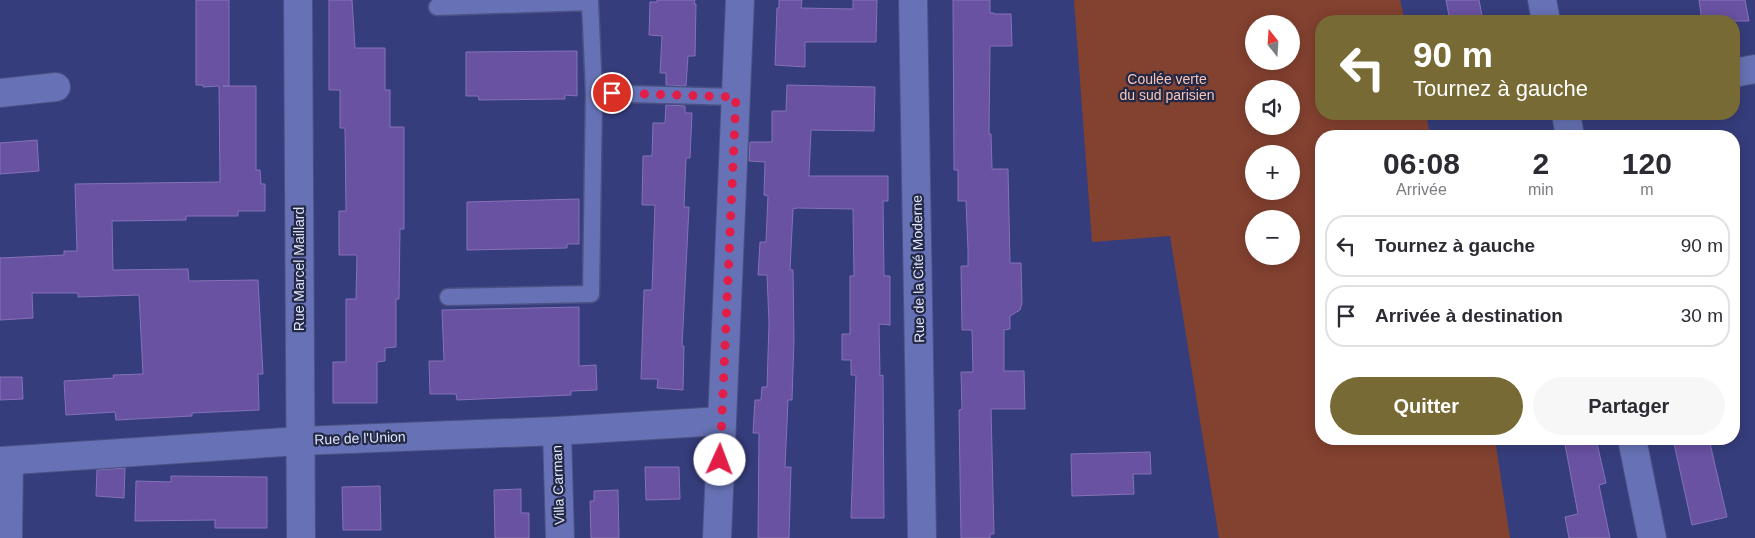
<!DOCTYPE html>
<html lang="fr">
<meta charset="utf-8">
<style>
body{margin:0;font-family:Helvetica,sans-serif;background:#f7f7f7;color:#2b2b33;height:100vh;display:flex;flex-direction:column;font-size:19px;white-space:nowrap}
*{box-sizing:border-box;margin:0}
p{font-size:16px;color:#7c7c81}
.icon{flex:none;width:28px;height:28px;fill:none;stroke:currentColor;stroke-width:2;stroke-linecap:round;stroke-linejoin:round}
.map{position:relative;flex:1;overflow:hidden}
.sheet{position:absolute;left:1315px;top:130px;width:425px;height:315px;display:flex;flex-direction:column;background:#fff;border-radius:20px;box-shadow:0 2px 12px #0003}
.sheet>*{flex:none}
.guide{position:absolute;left:1315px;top:15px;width:425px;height:105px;border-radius:20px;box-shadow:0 2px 12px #0003;background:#776a34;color:#fff;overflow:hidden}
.needle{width:32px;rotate:343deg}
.tools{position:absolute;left:1245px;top:15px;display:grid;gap:10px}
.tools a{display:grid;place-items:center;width:55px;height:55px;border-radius:50%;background:#fff;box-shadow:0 2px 12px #0003;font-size:25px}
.pin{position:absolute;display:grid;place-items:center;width:42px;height:42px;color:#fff;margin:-21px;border:2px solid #fff;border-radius:50%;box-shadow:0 1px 5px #0007}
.me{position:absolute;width:55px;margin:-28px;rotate:2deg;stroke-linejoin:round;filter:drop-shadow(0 0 4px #0008)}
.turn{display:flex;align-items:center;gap:18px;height:105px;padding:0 15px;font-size:22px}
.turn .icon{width:65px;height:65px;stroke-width:2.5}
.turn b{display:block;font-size:35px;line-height:42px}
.eta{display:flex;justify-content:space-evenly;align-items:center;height:85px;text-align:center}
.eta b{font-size:30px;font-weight:800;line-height:35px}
.primary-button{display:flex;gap:10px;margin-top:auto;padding:10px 15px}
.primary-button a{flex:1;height:58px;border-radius:30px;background:#776a34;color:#fff;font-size:20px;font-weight:800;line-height:58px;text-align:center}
.primary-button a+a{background:#f7f7f7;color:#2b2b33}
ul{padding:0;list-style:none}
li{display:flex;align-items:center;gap:15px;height:62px;margin:0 10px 8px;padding:0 5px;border:2px solid #e1e1e2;border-radius:20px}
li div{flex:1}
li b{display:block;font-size:19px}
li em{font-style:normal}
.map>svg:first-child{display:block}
.green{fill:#834130;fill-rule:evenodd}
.building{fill:#6952a2;stroke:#8472b7}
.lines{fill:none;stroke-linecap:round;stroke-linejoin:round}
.service-casing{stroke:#4c5183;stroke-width:19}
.minor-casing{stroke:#4c5183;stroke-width:30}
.service{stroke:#6672b5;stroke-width:16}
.minor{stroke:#6672b5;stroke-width:28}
.route{stroke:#e11d48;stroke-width:9;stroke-dasharray:0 16.2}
.labels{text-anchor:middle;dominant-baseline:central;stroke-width:4.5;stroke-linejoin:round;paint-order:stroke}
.park-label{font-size:14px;fill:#f9c5b8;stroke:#232845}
.street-label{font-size:14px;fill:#dee4fa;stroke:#232845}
</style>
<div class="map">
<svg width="1755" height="538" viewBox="0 0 1755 538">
<rect width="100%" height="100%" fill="#363d7c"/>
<path class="green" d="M 1074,0 L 1400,0 L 1405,21 L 1321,21 L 1321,114 L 1426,114 L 1430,136 L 1321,136 L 1321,439 L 1495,439 L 1510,538 L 1219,538 L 1170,236 L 1092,242 ZM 1254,24 L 1291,24 L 1291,61 L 1254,61 ZM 1254,89 L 1291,89 L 1291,126 L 1254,126 ZM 1254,154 L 1291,154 L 1291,191 L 1254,191 ZM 1254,219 L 1291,219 L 1291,256 L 1254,256 Z"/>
<path class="building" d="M 196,0 L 229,0 L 229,86 L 223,86 L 256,86 L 256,170 L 260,170 L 261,184 L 265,184 L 265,211 L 238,211 L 238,216 L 186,216 L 186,220 L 112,221 L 113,270 L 188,269 L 189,281 L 258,280 L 263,374 L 258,374 L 259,410 L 192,413 L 192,416 L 116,420 L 115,412 L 66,415 L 64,381 L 114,378 L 113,375 L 143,374 L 139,295 L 78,297 L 78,293 L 32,293 L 33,318 L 0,320 L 0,258 L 64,255 L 64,251 L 77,251 L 75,184 L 220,182 L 219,86 L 203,87 L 203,85 L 196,85 Z
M 329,0 L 352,0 L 355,48 L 385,48 L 385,90 L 390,90 L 390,127 L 404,127 L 404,229 L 400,229 L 399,299 L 396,299 L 396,347 L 385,348 L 385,361 L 377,362 L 377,403 L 333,403 L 333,362 L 346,362 L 346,299 L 356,299 L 357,255 L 339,255 L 339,211 L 346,211 L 345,128 L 340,128 L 340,90 L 329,90 Z
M 657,0 L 695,0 L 694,4 L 696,4 L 695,56 L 688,56 L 686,86 L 666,85 L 666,73 L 660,73 L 662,36 L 649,35 L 650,2 L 657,2 Z
M 779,0 L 802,0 L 801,8 L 853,9 L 853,0 L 877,0 L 876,42 L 805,42 L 805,67 L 775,65 L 777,8 L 779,8 Z
M 953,0 L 990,0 L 990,13 L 994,13 L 994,14 L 1011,14 L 1012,46 L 990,46 L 989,134 L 991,134 L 992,169 L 1008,169 L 1010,263 L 1021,263 L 1022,303 L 1020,310 L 1010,316 L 1010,329 L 1004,330 L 1004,371 L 1024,371 L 1025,409 L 991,409 L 994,534 L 990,534 L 990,538 L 961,538 L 959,410 L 962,409 L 961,372 L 973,372 L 972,330 L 962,330 L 961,266 L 968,266 L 968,250 L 966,201 L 958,201 L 958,170 L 954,170 Z
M 1446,0 L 1479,0 L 1483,21 L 1450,21 Z
M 1699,0 L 1745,0 L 1749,21 L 1702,21 Z
M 577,51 L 577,96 L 565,95 L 565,99 L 479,100 L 478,96 L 466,96 L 466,52 Z
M 787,85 L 875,87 L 874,131 L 811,130 L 809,176 L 888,176 L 888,201 L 883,201 L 884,276 L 890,276 L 890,325 L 879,324 L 880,376 L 883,375 L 884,518 L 851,518 L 856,375 L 851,375 L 851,360 L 842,360 L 842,334 L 850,334 L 850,276 L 854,276 L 853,209 L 797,208 L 793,209 L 790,270 L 793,270 L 794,339 L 792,400 L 788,400 L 785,467 L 791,467 L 789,538 L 758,538 L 759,433 L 753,433 L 755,400 L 761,400 L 762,387 L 767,387 L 769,323 L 767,275 L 758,275 L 760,242 L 766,242 L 768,196 L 764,195 L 765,162 L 749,161 L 750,142 L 772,142 L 772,111 L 786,111 Z
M 666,105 L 685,106 L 685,113 L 692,113 L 690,158 L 686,158 L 684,207 L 689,207 L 682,346 L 684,346 L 683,390 L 657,388 L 658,379 L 641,379 L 644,290 L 652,290 L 655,205 L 642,205 L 643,156 L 652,156 L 653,123 L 665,123 Z
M 37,140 L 39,171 L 0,174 L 0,143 Z
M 579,199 L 579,244 L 567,244 L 567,248 L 467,250 L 467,202 Z
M 579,307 L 579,366 L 596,365 L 597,390 L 571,391 L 571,395 L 457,400 L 456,394 L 430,394 L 429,361 L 444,361 L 442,310 Z
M 0,377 L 22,377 L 23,399 L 0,400 Z
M 1564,439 L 1596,439 L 1606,483 L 1599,485 L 1610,538 L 1569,538 L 1565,517 L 1578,514 Z
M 1673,439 L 1709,439 L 1727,517 L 1692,525 Z
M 1150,452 L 1151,474 L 1133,474 L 1134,494 L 1072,496 L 1071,454 Z
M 645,467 L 679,467 L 680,499 L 646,500 Z
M 125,468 L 124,498 L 96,496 L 97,470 Z
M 171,476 L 267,477 L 267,528 L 215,528 L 215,520 L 135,521 L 136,481 L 171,482 Z
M 380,486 L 381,530 L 343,530 L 342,487 Z
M 521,489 L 521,513 L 529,513 L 529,538 L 495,538 L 494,490 Z
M 618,490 L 619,538 L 591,538 L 590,501 L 594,501 L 594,491 Z"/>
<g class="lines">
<defs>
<path id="service" d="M 437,7 L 590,2 L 594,93
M 448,297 L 591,294 L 594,93 L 736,97"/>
<path id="minor" d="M 298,0 L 301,538
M 913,0 L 922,538
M 1542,0 L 1546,21
M 1734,73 L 1755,69
M 0,93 L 56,87
M 1566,114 L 1570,136
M 557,431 L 560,538
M 1632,439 L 1652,538
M 0,461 L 300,441 L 557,431 L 721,421
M 8,538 L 9,461
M 717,538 L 740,0"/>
</defs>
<use href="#service" class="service-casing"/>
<use href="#minor" class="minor-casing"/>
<use href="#service" class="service"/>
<use href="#minor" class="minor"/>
</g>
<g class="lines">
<path class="route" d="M 612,93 L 736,97 L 720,460"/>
</g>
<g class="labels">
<g class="park-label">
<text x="1167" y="79">Coulée verte<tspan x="1167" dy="16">du sud parisien</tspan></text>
</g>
<g class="street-label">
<text transform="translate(299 269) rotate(-90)">Rue Marcel Maillard</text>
<text transform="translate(918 269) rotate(-91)">Rue de la Cité Moderne</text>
<text transform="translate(360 438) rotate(-2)">Rue de l'Union</text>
<text transform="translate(558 485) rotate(-92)">Villa Carman</text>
</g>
</g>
</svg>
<div class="tools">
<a><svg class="needle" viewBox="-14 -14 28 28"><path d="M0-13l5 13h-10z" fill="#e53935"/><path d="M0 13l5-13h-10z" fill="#7c7c81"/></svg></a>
<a><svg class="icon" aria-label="sound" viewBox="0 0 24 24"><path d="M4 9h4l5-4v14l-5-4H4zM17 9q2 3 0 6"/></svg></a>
<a>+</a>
<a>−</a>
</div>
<div class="pin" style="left:612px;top:93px;background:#d93025"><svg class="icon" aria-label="arrive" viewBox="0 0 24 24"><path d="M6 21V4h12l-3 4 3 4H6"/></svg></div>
<svg class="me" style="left:720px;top:460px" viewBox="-20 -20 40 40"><circle r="19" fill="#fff"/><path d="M0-13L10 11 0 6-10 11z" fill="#e11d48"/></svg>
<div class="guide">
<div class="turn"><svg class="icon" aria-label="left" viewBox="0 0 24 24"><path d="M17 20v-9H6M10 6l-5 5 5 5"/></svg><div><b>90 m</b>Tournez à gauche</div></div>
</div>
<section class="sheet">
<div class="eta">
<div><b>06:08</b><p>Arrivée</p></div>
<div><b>2</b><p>min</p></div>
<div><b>120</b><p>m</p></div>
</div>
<ul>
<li><svg class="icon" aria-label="left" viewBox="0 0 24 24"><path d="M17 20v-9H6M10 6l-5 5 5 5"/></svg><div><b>Tournez à gauche</b></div><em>90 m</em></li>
<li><svg class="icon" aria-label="arrive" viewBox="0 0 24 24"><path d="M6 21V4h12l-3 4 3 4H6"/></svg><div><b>Arrivée à destination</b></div><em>30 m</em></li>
</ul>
<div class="primary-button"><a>Quitter</a><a>Partager</a></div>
</section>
</div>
